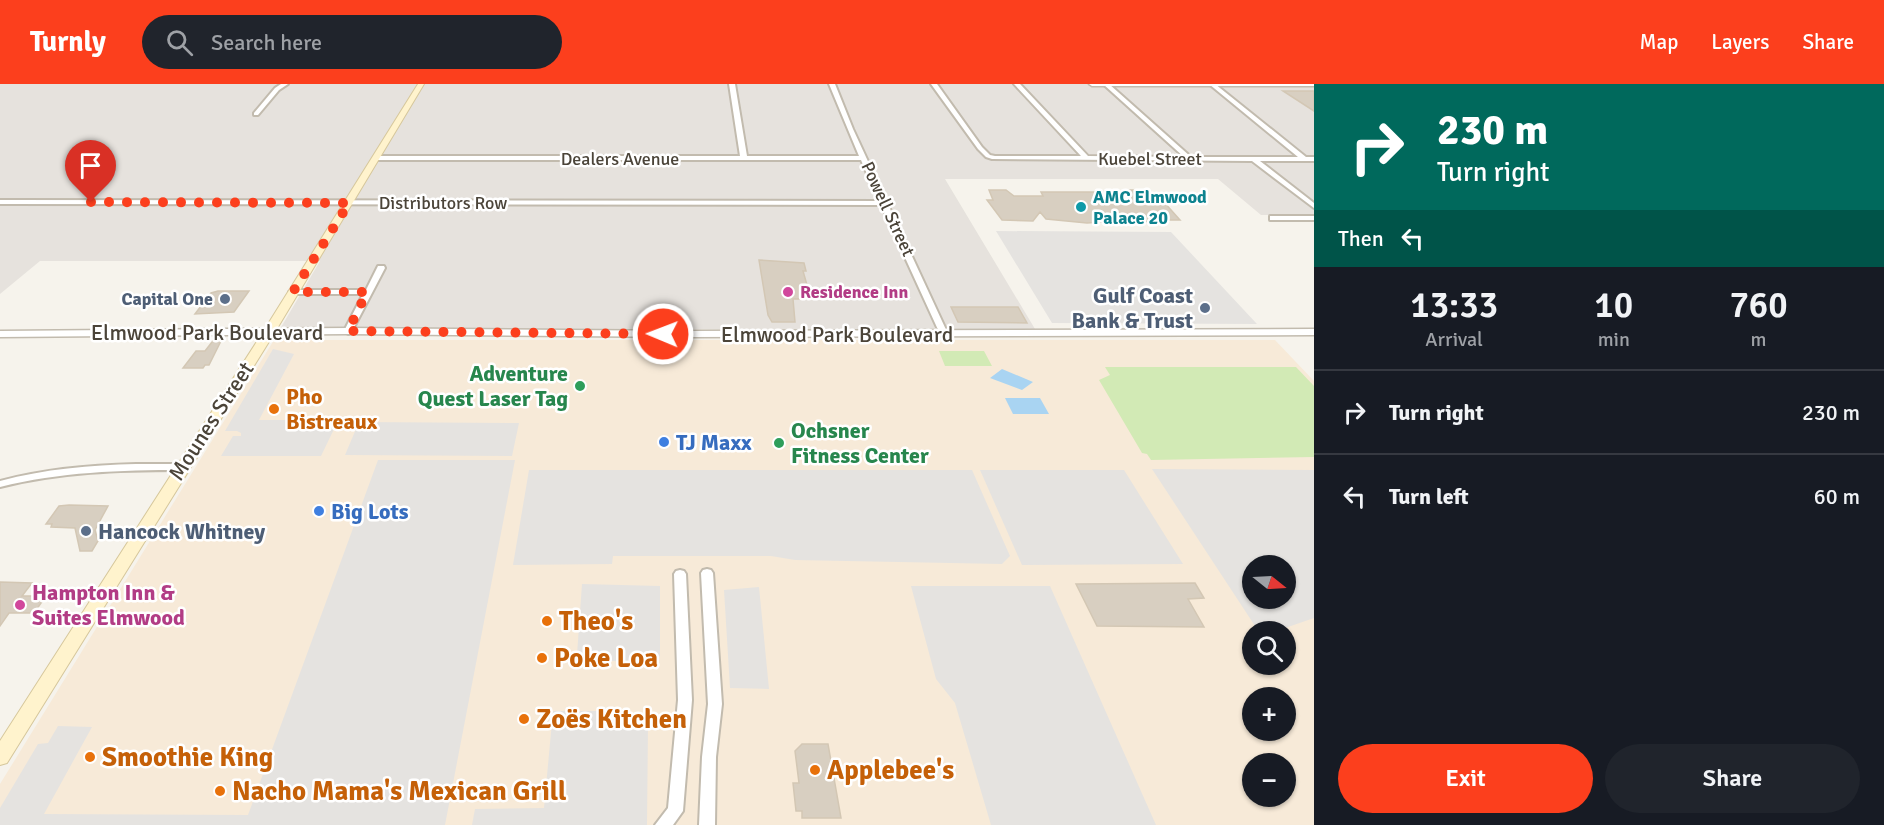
<!DOCTYPE html>
<meta charset="utf-8">
<style>
body{margin:0;font-family:Signika,sans-serif;background:#20242c;color:#f1f3f6;height:100vh;display:flex;flex-direction:column;font-size:22px;white-space:nowrap}
*{box-sizing:border-box;margin:0}
p{font-size:20px;color:#9ea1a6}
.icon{flex:none;width:33px;height:33px;fill:none;stroke:currentColor;stroke-width:2;stroke-linecap:round;stroke-linejoin:round}
.map{position:relative;flex:1;overflow:hidden}
.details{display:flex;flex-direction:column;background:#171b24;width:570px}
.details>*{flex:none}
.banner{background:#00695c;color:#fff;overflow:hidden}
.needle{width:39px;rotate:108deg}
.fabs{position:absolute;left:1242px;top:471px;display:grid;gap:12px}
.fabs a{display:grid;place-items:center;width:54px;height:54px;border-radius:50%;background:#171b24;box-shadow:0 2px 4px #0004;font-size:30px}
.pin{position:absolute;display:grid;place-items:center;width:51px;height:51px;color:#fff;margin:-62px -26px;border-radius:50% 50% 50% 0;rotate:-45deg;box-shadow:0 0 6px #0007}
.pin .icon{rotate:45deg}
.me{position:absolute;width:66px;margin:-33px;rotate:271deg;stroke-linejoin:round;filter:drop-shadow(0 0 4px #0008)}
.turn{display:flex;align-items:center;gap:21px;height:126px;padding:0 24px;font-size:27px}
.turn .icon{width:78px;height:78px;stroke-width:2.5}
.turn b{display:block;font-size:42px;line-height:51px}
.then{display:flex;align-items:center;height:57px;padding:0 24px;background:#0003;gap:12px;font-size:22px}
.eta{display:flex;justify-content:space-evenly;align-items:center;height:102px;text-align:center}
.eta b{font-size:36px;font-weight:600;line-height:42px}
.primary-button{display:flex;gap:12px;margin-top:auto;padding:12px 24px}
.primary-button a{flex:1;height:69px;border-radius:36px;background:#fc3f1d;color:#fff;font-size:24px;font-weight:600;line-height:69px;text-align:center}
.primary-button a+a{background:#20242c;color:#f1f3f6}
ul{padding:0;list-style:none}
li{display:flex;align-items:center;gap:18px;height:84px;padding:0 24px;border-top:2px solid #363941}
li div{flex:1}
li b{display:block;font-size:22px}
li em{font-style:normal}
header{display:flex;align-items:center;gap:36px;box-sizing:border-box;height:84px;padding:0 30px;background:#fc3f1d;color:#fff}
header strong{font-size:28px}
nav{display:flex;gap:33px;margin-inline-start:auto;font-size:21px}
.search{width:420px;height:54px;background:#20242c;display:flex;align-items:center;gap:15px;box-sizing:border-box;padding:0 21px;border-radius:33px;color:#9ea1a6;font-size:22px}
main{display:flex;flex:1;min-height:0}
.map>svg:first-child{display:block}
.commercial{fill:#f7ead8;fill-rule:evenodd}
.industrial{fill:#e6e2dd}
.green{fill:#d2eab5}
.parking{fill:#e5e3e0;fill-rule:evenodd}
.water{fill:#a9d4f2}
.building{fill:#d8cfc1;stroke:#d3c7b4;stroke-width:1.5}
.lines{fill:none;stroke-linecap:round;stroke-linejoin:round}
.minor-casing{stroke:#c2bbae;stroke-width:4}
.tertiary-casing{stroke:#c2bbae;stroke-width:3}
.secondary-casing{stroke:#d6c79b;stroke-width:2}
.minor{fill:#fff;fill-rule:evenodd}
.tertiary{fill:#fff;fill-rule:evenodd}
.secondary{fill:#fff3cd;fill-rule:evenodd}
.route{stroke:#fc3f1d;stroke-width:10;stroke-dasharray:0 18}
.culture-dot{fill:#0f9aa8;stroke:#fff;stroke-width:2}
.hotel-dot{fill:#d1479c;stroke:#fff;stroke-width:2}
.service-dot{fill:#5c6f8a;stroke:#fff;stroke-width:2}
.leisure-dot{fill:#2e9e5b;stroke:#fff;stroke-width:2}
.food-dot{fill:#e8710a;stroke:#fff;stroke-width:2}
.shop-dot{fill:#3f7fe0;stroke:#fff;stroke-width:2}
.labels{text-anchor:middle;dominant-baseline:central;stroke-width:5;stroke-linejoin:round;paint-order:stroke}
.far-street-label{font-size:18px;fill:#4b4439;stroke:#fff}
.far-culture-label{font-size:18px;font-weight:bold;fill:#0d838f;stroke:#fff;text-anchor:start}
.far-hotel-label{font-size:18px;font-weight:bold;fill:#b23c85;stroke:#fff;text-anchor:start}
.far-service-label{font-size:18px;font-weight:bold;fill:#4e5e75;stroke:#fff;text-anchor:end}
.service-label{font-size:22px;font-weight:bold;fill:#4e5e75;stroke:#fff;text-anchor:end}
.street-label{font-size:22px;fill:#4b4439;stroke:#fff}
.leisure-label{font-size:22px;font-weight:bold;fill:#27864d;stroke:#fff;text-anchor:end}
.food-label{font-size:22px;font-weight:bold;fill:#c56008;stroke:#fff;text-anchor:start}
.shop-label{font-size:22px;font-weight:bold;fill:#366cbe;stroke:#fff;text-anchor:start}
.hotel-label{font-size:22px;font-weight:bold;fill:#b23c85;stroke:#fff;text-anchor:start}
.near-food-label{font-size:27px;font-weight:bold;fill:#c56008;stroke:#fff;text-anchor:start}
</style>
<header>
<strong>Turnly</strong>
<div class="search"><svg class="icon" aria-label="search" viewBox="0 0 24 24"><circle cx="10" cy="10" r="6"/><path d="M15 15l6 6"/></svg>Search here</div>
<nav><a>Map</a><a>Layers</a><a>Share</a></nav>
</header>
<main>
<div class="map">
<svg width="1314" height="741" viewBox="0 0 1314 741">
<rect width="100%" height="100%" fill="#f6f3ec"/>
<path class="commercial" d="M 274,256 L 1275,256 L 1314,297 L 1314,741 L 0,741 L 0,700 ZM 1252,482 L 1286,482 L 1286,514 L 1252,514 ZM 1252,548 L 1286,548 L 1286,580 L 1252,580 ZM 1252,614 L 1286,614 L 1286,646 L 1252,646 ZM 1252,680 L 1286,680 L 1286,712 L 1252,712 Z"/>
<path class="industrial" d="M 0,0 L 1314,0 L 1314,131 L 1261,131 L 1218,95 L 945,95 L 1035,245 L 280,245 L 320,177 L 40,177 L 0,210 Z"/>
<path class="green" d="M 939,267 L 984,267 L 992,282 L 945,282 Z
M 1105,283 L 1296,283 L 1314,302 L 1314,373 L 1151,376 L 1147,370 L 1142,369 L 1099,296 L 1110,291 Z"/>
<path class="parking" d="M 996,147 L 1171,148 L 1257,240 L 1052,239 Z
M 273,265 L 294,270 L 259,336 L 310,336 L 309,341 L 336,341 L 321,372 L 221,372 L 233,352 L 241,352 L 241,349 L 237,347 L 225,347 Z
M 359,338 L 519,339 L 512,372 L 345,371 Z
M 378,376 L 515,376 L 445,741 L 0,741 L 0,724 L 38,660 L 48,659 L 58,642 L 92,643 L 44,730 L 248,731 Z
M 1152,385 L 1314,386 L 1314,534 L 1285,544 L 1257,545 ZM 1252,482 L 1286,482 L 1286,514 L 1252,514 Z
M 529,386 L 972,386 L 1010,472 L 1002,480 L 795,476 L 771,472 L 613,472 L 612,480 L 513,481 Z
M 980,386 L 1124,386 L 1183,480 L 1022,481 Z
M 582,500 L 660,502 L 660,572 L 646,576 L 609,577 L 576,585 Z
M 911,502 L 1050,502 L 1156,741 L 991,741 L 955,619 L 936,595 Z
M 759,503 L 769,605 L 730,604 L 724,506 Z
M 553,627 L 615,627 L 630,635 L 633,643 L 648,642 L 647,741 L 472,741 L 475,725 L 544,724 Z"/>
<path class="water" d="M 1002,285 L 1033,298 L 1022,306 L 990,294 Z
M 1005,314 L 1040,314 L 1049,330 L 1013,330 Z"/>
<path class="building" d="M 1283,7 L 1314,7 L 1314,27 Z
M 989,106 L 1006,106 L 1014,112 L 1043,112 L 1041,108 L 1096,108 L 1099,112 L 1128,112 L 1125,108 L 1128,108 L 1127,106 L 1145,106 L 1157,117 L 1163,117 L 1180,136 L 1160,136 L 1163,138 L 1118,137 L 1087,139 L 1046,135 L 1040,128 L 1033,137 L 1002,136 L 987,116 L 993,116 Z
M 759,176 L 804,179 L 806,187 L 803,187 L 811,215 L 793,215 L 795,238 L 772,238 L 768,231 Z
M 218,207 L 249,207 L 234,228 L 195,230 L 211,209 Z
M 951,223 L 1018,223 L 1027,239 L 958,238 Z
M 216,253 L 222,255 L 209,281 L 205,281 L 203,284 L 183,284 L 196,267 L 205,267 Z
M 69,421 L 108,422 L 95,446 L 98,457 L 92,467 L 80,467 L 75,444 L 51,443 L 52,440 L 46,440 L 59,422 Z
M 0,498 L 32,499 L 22,512 L 46,512 L 34,529 L 9,529 L 0,542 Z
M 1195,499 L 1204,514 L 1188,515 L 1204,543 L 1097,542 L 1076,500 Z
M 802,660 L 828,660 L 841,734 L 802,734 L 802,727 L 796,727 L 793,699 L 799,699 L 795,667 Z"/>
<g class="lines">
<defs>
<path id="minor" d="M 281,0 L 288,0 L 279,6 L 258,31 L 254,31 L 254,29 L 275,4 Z
M 729,0 L 735,0 L 747,72 L 859,72 L 829,0 L 835,0 L 853,45 L 948,250 L 947,252 L 944,253 L 940,250 L 881,121 L 0,120 L 0,116 L 879,117 L 861,76 L 377,76 L 374,74 L 377,72 L 740,72 Z
M 931,0 L 937,0 L 982,63 L 990,71 L 995,72 L 1081,72 L 1014,0 L 1020,0 L 1088,72 L 1184,73 L 1103,0 L 1109,0 L 1191,73 L 1298,73 L 1209,0 L 1215,0 L 1306,73 L 1314,73 L 1314,77 L 1260,77 L 1314,119 L 1314,124 L 1252,77 L 992,75 L 986,73 L 978,65 Z
M 1270,132 L 1314,132 L 1314,136 L 1270,136 Z
M 378,182 L 384,182 L 385,184 L 351,249 L 348,250 L 344,247 L 363,210 L 293,210 L 289,208 L 293,206 L 366,206 Z
M 136,380 L 182,380 L 187,383 L 182,386 C 120,386 60,388 0,403 L 0,397 C 45,385 90,381 136,380 Z
M 707,485 L 711,486 L 713,489 L 722,620 L 716,673 L 715,741 L 699,741 L 702,673 L 708,620 L 701,489 L 703,486 Z
M 680,486 L 684,487 L 686,490 L 692,616 L 683,727 L 673,741 L 655,741 L 668,724 L 678,616 L 674,490 L 676,487 Z"/>
<path id="tertiary" d="M 1089,0 L 1314,0 L 1314,2 L 1092,2 Z
M 348,244 L 691,247 L 1314,245 L 1314,251 L 691,253 L 348,250 L 0,253 L 0,247 Z"/>
<path id="secondary" d="M 418,0 L 424,0 L 275,248 L 7,679 L 0,681 L 0,657 L 263,248 Z"/>
</defs>
<use href="#minor" class="minor-casing"/>
<use href="#tertiary" class="tertiary-casing"/>
<use href="#secondary" class="secondary-casing"/>
<use href="#minor" class="minor"/>
<use href="#tertiary" class="tertiary"/>
<use href="#secondary" class="secondary"/>
</g>
<g class="lines">
<path class="route" d="M 91,118 L 349,119 L 293,208 L 367,208 L 348,247 L 663,250"/>
</g>
<circle class="culture-dot" cx="1081" cy="123" r="6"/>
<g class="hotel-dot">
<circle cx="788" cy="208" r="6"/>
<circle cx="20" cy="521" r="6"/>
</g>
<g class="service-dot">
<circle cx="225" cy="215" r="6"/>
<circle cx="1205" cy="224" r="6"/>
<circle cx="86" cy="447" r="6"/>
</g>
<g class="leisure-dot">
<circle cx="580" cy="302" r="6"/>
<circle cx="779" cy="359" r="6"/>
</g>
<g class="food-dot">
<circle cx="274" cy="325" r="6"/>
<circle cx="547" cy="537" r="6"/>
<circle cx="542" cy="574" r="6"/>
<circle cx="524" cy="635" r="6"/>
<circle cx="90" cy="673" r="6"/>
<circle cx="815" cy="686" r="6"/>
<circle cx="220" cy="707" r="6"/>
</g>
<g class="shop-dot">
<circle cx="664" cy="358" r="6"/>
<circle cx="319" cy="427" r="6"/>
</g>
<g class="labels">
<g class="far-street-label">
<text x="620" y="75">Dealers Avenue</text>
<text x="1150" y="75">Kuebel Street</text>
<text x="443" y="119">Distributors Row</text>
<text transform="translate(888 125) rotate(65)">Powell Street</text>
</g>
<g class="far-culture-label">
<text x="1093" y="113">AMC Elmwood<tspan x="1093" dy="21">Palace 20</tspan></text>
</g>
<g class="far-hotel-label">
<text x="800" y="208">Residence Inn</text>
</g>
<g class="far-service-label">
<text x="213" y="215">Capital One</text>
</g>
<g class="service-label">
<text x="1193" y="211">Gulf Coast<tspan x="1193" dy="25">Bank &amp; Trust</tspan></text>
<text x="98" y="447" text-anchor="start">Hancock Whitney</text>
</g>
<g class="street-label">
<text x="207" y="248">Elmwood Park Boulevard</text>
<text x="837" y="250">Elmwood Park Boulevard</text>
<text transform="translate(211 337) rotate(-57)">Mounes Street</text>
</g>
<g class="leisure-label">
<text x="568" y="289">Adventure<tspan x="568" dy="25">Quest Laser Tag</tspan></text>
<text x="791" y="346" text-anchor="start">Ochsner<tspan x="791" dy="25">Fitness Center</tspan></text>
</g>
<g class="food-label">
<text x="286" y="312">Pho<tspan x="286" dy="25">Bistreaux</tspan></text>
</g>
<g class="shop-label">
<text x="676" y="358">TJ Maxx</text>
<text x="331" y="427">Big Lots</text>
</g>
<g class="hotel-label">
<text x="32" y="508">Hampton Inn &amp;<tspan x="32" dy="25">Suites Elmwood</tspan></text>
</g>
<g class="near-food-label">
<text x="559" y="537">Theo's</text>
<text x="554" y="574">Poke Loa</text>
<text x="536" y="635">Zoës Kitchen</text>
<text x="102" y="673">Smoothie King</text>
<text x="827" y="686">Applebee's</text>
<text x="232" y="707">Nacho Mama's Mexican Grill</text>
</g>
</g>
</svg>
<div class="fabs">
<a><svg class="needle" viewBox="-14 -14 28 28"><path d="M0-13l5 13h-10z" fill="#e53935"/><path d="M0 13l5-13h-10z" fill="#9ea1a6"/></svg></a>
<a><svg class="icon" aria-label="search" viewBox="0 0 24 24"><circle cx="10" cy="10" r="6"/><path d="M15 15l6 6"/></svg></a>
<a>+</a>
<a>−</a>
</div>
<div class="pin" style="left:91px;top:118px;background:#d93025"><svg class="icon" aria-label="arrive" viewBox="0 0 24 24"><path d="M6 21V4h12l-3 4 3 4H6"/></svg></div>
<svg class="me" style="left:663px;top:250px" viewBox="-20 -20 40 40"><circle r="17" fill="#fc3f1d" stroke="#fff" stroke-width="3"/><path d="M0-11L8 9 0 5-8 9z" fill="#fff"/></svg>
</div>
<section class="details">
<div class="banner">
<div class="turn"><svg class="icon" aria-label="right" viewBox="0 0 24 24"><path d="M7 20v-9h11M14 6l5 5-5 5"/></svg><div><b>230 m</b>Turn right</div></div>
<div class="then">Then<svg class="icon" aria-label="left" viewBox="0 0 24 24"><path d="M17 20v-9H6M10 6l-5 5 5 5"/></svg></div>
</div>
<div class="eta">
<div><b>13:33</b><p>Arrival</p></div>
<div><b>10</b><p>min</p></div>
<div><b>760</b><p>m</p></div>
</div>
<ul>
<li><svg class="icon" aria-label="right" viewBox="0 0 24 24"><path d="M7 20v-9h11M14 6l5 5-5 5"/></svg><div><b>Turn right</b></div><em>230 m</em></li>
<li><svg class="icon" aria-label="left" viewBox="0 0 24 24"><path d="M17 20v-9H6M10 6l-5 5 5 5"/></svg><div><b>Turn left</b></div><em>60 m</em></li>
</ul>
<div class="primary-button"><a>Exit</a><a>Share</a></div>
</section>
</main>
